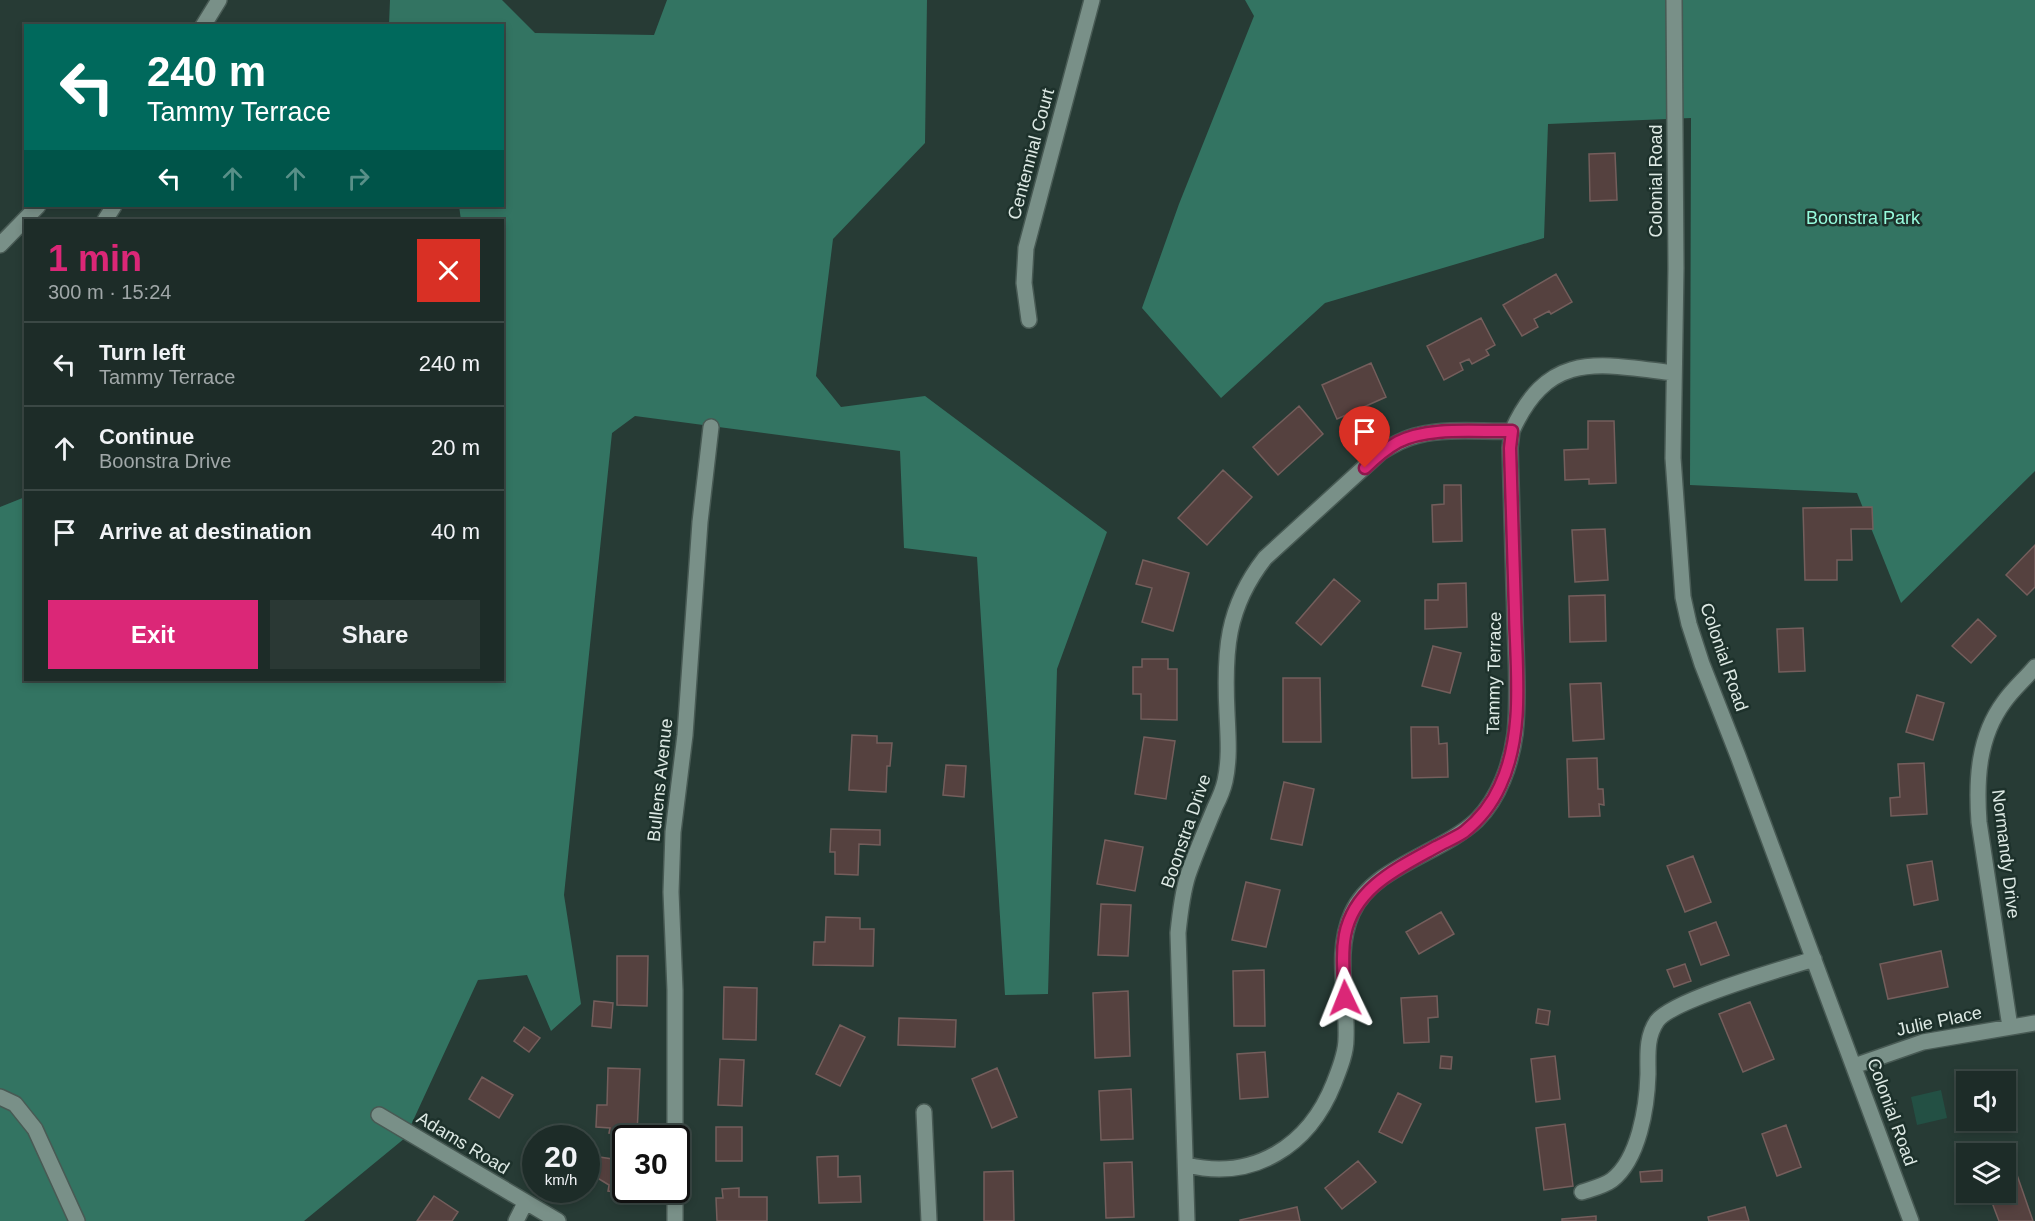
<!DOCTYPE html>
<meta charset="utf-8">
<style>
body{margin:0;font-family:Helvetica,sans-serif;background:#2a3834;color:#f1f3f6;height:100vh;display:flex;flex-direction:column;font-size:22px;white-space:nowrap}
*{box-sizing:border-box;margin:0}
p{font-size:20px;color:#a0a7a8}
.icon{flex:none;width:33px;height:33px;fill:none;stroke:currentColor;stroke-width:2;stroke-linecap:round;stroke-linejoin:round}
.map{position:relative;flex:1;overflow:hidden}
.side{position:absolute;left:24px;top:219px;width:480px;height:462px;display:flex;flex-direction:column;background:#1d2c28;border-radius:0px;box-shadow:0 3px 9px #0003,0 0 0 2px #3b4845}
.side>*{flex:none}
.hud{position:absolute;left:24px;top:24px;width:480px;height:183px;border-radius:0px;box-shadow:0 3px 9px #0003,0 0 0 2px #3b4845;background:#00695c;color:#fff;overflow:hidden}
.buttons{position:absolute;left:1956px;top:1071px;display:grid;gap:12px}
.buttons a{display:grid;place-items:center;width:60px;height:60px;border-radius:0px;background:#1d2c28;box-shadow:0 3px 9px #0003,0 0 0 2px #3b4845;font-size:30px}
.speed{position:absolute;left:522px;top:1125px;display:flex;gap:12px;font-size:30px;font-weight:700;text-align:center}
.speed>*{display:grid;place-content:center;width:78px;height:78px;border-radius:50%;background:#1d2c28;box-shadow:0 3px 9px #0003,0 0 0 2px #3b4845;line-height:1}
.speed small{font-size:15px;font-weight:400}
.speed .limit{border:3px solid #111;border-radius:9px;background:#fff;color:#111}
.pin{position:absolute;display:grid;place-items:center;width:51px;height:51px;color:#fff;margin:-62px -26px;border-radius:50% 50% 50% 0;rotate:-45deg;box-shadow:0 0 6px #0007}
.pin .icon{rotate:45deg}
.me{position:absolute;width:66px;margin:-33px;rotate:358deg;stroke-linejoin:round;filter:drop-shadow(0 0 4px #0008)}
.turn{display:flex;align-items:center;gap:21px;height:126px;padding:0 24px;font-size:27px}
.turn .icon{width:78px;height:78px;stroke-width:2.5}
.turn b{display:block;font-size:42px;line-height:51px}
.lanes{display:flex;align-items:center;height:57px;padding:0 24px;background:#0003;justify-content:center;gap:30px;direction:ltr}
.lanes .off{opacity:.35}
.round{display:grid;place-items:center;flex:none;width:63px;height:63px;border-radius:0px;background:#2a3834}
.headline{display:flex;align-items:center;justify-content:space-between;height:102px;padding:0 24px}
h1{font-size:36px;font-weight:600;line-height:45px;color:#db2777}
.cta{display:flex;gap:12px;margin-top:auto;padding:12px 24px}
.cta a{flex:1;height:69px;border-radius:0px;background:#db2777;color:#fff;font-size:24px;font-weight:600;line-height:69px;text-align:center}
.cta a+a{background:#2a3834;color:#f1f3f6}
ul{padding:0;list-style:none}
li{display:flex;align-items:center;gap:18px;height:84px;padding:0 24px;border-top:2px solid #3b4845}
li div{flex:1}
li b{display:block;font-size:22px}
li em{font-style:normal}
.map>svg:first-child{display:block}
.green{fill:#235044}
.forest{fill:#337462}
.building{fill:#55413f;stroke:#745e5c;stroke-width:1.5}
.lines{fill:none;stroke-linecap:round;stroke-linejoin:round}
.minor-casing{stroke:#485a54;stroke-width:18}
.minor{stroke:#799088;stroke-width:15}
.route-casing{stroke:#8e194d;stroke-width:15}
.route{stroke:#db2777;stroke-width:10}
.labels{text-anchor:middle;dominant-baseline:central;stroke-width:5;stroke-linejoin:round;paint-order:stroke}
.street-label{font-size:18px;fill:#dde9e4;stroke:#1d312b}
.park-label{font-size:18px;fill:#97fbdd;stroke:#1d312b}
</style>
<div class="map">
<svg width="2035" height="1221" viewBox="0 0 2035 1221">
<rect width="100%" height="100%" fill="#273b35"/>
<path class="green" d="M 1941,1090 L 1947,1118 L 1917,1125 L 1911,1097 Z"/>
<path class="forest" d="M 390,0 L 502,0 L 535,33 L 654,35 L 667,0 L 927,0 L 925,143 L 833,239 L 816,376 L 841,407 L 925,396 L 1107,532 L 1057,669 L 1048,994 L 1005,995 L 977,557 L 904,548 L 900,451 L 635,416 L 612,433 L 564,895 L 581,1004 L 551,1031 L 527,975 L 478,980 L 405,1138 L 304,1221 L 0,1221 L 0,507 L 25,497 L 26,680 L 502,680 L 502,220 L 461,220 L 459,206 L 502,206 L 502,26 L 389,25 Z
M 1245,0 L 2035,0 L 2035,471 L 1901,603 L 1857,493 L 1690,485 L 1691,118 L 1548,124 L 1544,238 L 1325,303 L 1221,398 L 1142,308 L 1179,204 L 1254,16 Z"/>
<path class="building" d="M 1615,153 L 1617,200 L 1590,201 L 1589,154 Z
M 1556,274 L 1572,302 L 1551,314 L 1549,311 L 1534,319 L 1538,327 L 1522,336 L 1503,305 Z
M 1481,318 L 1495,345 L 1486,350 L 1489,355 L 1472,364 L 1469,359 L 1460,363 L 1463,370 L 1444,380 L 1427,346 Z
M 1371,363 L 1386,397 L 1337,419 L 1322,385 Z
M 1299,406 L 1323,434 L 1278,475 L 1253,447 Z
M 1588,421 L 1614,421 L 1616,483 L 1589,484 L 1589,479 L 1565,480 L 1564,450 L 1588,449 Z
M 1223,470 L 1252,497 L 1207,545 L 1178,518 Z
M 1444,485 L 1461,485 L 1462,541 L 1433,542 L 1432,505 L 1444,504 Z
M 1872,507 L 1873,529 L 1851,529 L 1852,560 L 1837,560 L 1837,580 L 1805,580 L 1803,508 Z
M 1605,529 L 1608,580 L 1575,582 L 1572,530 Z
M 2035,545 L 2035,587 L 2027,595 L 2006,575 Z
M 1143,560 L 1189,573 L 1173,631 L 1142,622 L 1152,588 L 1136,584 Z
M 1334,579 L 1360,601 L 1321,645 L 1296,623 Z
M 1466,583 L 1467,627 L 1425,629 L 1425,600 L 1438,600 L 1438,584 Z
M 1605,595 L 1606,641 L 1570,642 L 1569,596 Z
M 1978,619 L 1996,636 L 1971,663 L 1952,646 Z
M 1803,628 L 1805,671 L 1779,672 L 1777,629 Z
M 1433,646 L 1461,653 L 1450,693 L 1422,686 Z
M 1142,659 L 1168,659 L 1168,669 L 1177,669 L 1177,720 L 1141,719 L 1141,694 L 1133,694 L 1133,667 L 1142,667 Z
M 1283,678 L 1320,678 L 1321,742 L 1283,742 Z
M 1601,683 L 1604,739 L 1573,741 L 1570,684 Z
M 1917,695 L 1944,703 L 1933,740 L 1906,732 Z
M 1411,727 L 1438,727 L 1439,744 L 1447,743 L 1448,777 L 1412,778 Z
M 852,735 L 877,736 L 877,743 L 892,743 L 890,766 L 887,766 L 886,792 L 849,790 Z
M 1144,737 L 1175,741 L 1166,799 L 1135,794 Z
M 1597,758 L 1598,789 L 1603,789 L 1604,805 L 1599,804 L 1600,816 L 1569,817 L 1567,759 Z
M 1924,763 L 1927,814 L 1891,816 L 1890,798 L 1900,797 L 1898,764 Z
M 946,765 L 966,766 L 964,797 L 943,795 Z
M 1284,782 L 1314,789 L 1302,845 L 1271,839 Z
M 831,829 L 880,830 L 880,845 L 859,844 L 858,875 L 835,874 L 835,852 L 830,852 Z
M 1105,840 L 1143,847 L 1135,891 L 1097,884 Z
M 1693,856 L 1711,902 L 1685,912 L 1667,866 Z
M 1932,861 L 1938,900 L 1914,905 L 1907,865 Z
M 1246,882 L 1280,890 L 1266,947 L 1232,940 Z
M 1101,904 L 1131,905 L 1128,956 L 1098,955 Z
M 1441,912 L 1454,934 L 1419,954 L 1406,932 Z
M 826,917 L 860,918 L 860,929 L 874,929 L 873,966 L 813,965 L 814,942 L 825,942 Z
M 1716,922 L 1729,955 L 1701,965 L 1689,932 Z
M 1941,951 L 1948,987 L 1888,999 L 1880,964 Z
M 617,956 L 648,956 L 647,1006 L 617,1005 Z
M 1685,964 L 1691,981 L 1674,987 L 1667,970 Z
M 1264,970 L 1265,1026 L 1234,1026 L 1233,971 Z
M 724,987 L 757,988 L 756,1040 L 723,1039 Z
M 1128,991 L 1130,1056 L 1095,1058 L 1093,993 Z
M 1437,996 L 1438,1017 L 1428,1018 L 1429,1042 L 1404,1043 L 1401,998 Z
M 594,1001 L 613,1003 L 611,1028 L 592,1026 Z
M 1750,1002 L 1774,1059 L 1743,1072 L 1719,1014 Z
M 1538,1009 L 1550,1011 L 1548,1025 L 1536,1023 Z
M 899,1018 L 956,1020 L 955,1047 L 898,1045 Z
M 840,1025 L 865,1037 L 840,1086 L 816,1074 Z
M 524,1027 L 540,1038 L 529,1052 L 514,1041 Z
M 1265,1052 L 1268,1097 L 1240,1099 L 1237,1054 Z
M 1441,1056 L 1452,1057 L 1451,1069 L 1440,1068 Z
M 1555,1056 L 1560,1099 L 1536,1102 L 1531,1059 Z
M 720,1059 L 744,1060 L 742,1106 L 718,1105 Z
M 608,1068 L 640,1069 L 637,1134 L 609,1133 L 610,1128 L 596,1127 L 597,1105 L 607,1105 Z
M 997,1068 L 1017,1117 L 992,1128 L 972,1079 Z
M 482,1077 L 513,1095 L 499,1118 L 469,1099 Z
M 2006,1085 L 2009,1085 L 2012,1110 L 2006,1111 Z
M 1131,1089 L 1133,1139 L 1101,1140 L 1099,1091 Z
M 1398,1093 L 1421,1104 L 1402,1143 L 1379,1132 Z
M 1565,1124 L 1573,1186 L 1544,1190 L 1536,1128 Z
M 1786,1125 L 1801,1167 L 1777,1176 L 1762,1134 Z
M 716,1127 L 742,1127 L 742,1161 L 716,1161 Z
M 586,1155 L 626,1161 L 626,1190 L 632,1190 L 632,1194 L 608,1191 L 609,1185 L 586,1171 Z
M 838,1156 L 838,1177 L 860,1176 L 861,1202 L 819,1203 L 817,1157 Z
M 1358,1161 L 1376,1182 L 1342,1209 L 1325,1188 Z
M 1132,1162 L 1134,1217 L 1106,1218 L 1104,1163 Z
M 1662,1170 L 1662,1181 L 1641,1182 L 1640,1172 Z
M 1013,1171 L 1014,1221 L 984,1221 L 984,1172 Z
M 2016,1172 L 2033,1221 L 1999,1221 L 1988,1192 L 2006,1192 L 2006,1176 Z
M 739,1188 L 739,1197 L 767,1197 L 767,1221 L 717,1221 L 716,1198 L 723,1198 L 722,1189 Z
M 434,1196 L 458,1212 L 452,1221 L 417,1221 Z
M 1297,1207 L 1300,1221 L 1240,1221 L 1240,1220 Z
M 1745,1207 L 1749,1221 L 1709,1221 L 1708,1217 Z
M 1596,1216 L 1596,1221 L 1562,1221 L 1562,1219 Z"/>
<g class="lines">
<defs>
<path id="minor" d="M 1674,0 L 1676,268 L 1673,458 L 1683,597 L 1689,624 L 1702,664 L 1738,756 L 1911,1221
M 203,26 L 219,0
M 105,220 L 114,206
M 0,245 L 38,206
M 1029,320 L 1024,283 L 1026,248 L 1092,0
M 2010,1027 L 1979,822 C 1976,780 1978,737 2004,702 C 2013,689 2025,679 2035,667
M 1854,1066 L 1923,1042 L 2035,1023
M 0,1097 L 15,1104 L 35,1129 L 77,1221
M 924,1112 L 929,1221
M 379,1115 L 558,1221
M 675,1138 L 675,990 L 671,892 L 673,832 L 685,735 L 700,522 L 711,427
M 1187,1165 C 1254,1181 1309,1146 1334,1083 C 1339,1070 1346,1054 1346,1039 C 1348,998 1334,953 1352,913 C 1373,866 1441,854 1477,820 C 1499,798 1511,764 1515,734 C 1519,697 1516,658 1515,620 C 1513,563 1512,505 1510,448 L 1512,431
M 1582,1192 C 1591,1189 1604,1186 1612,1180 C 1639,1159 1647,1107 1648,1074 C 1648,1055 1646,1037 1657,1021 C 1672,1000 1785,968 1814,959
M 516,1221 L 525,1203
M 675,1221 L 675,1190
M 1187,1221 L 1178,933 C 1180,913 1182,894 1188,875 C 1196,852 1206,829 1215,807 C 1219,799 1223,790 1225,781 C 1230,758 1228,736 1227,713 C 1224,652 1226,608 1265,558 L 1381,452 C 1393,445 1405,438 1419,435 C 1447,428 1483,432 1512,431 C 1549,349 1599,364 1674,373"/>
</defs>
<use href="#minor" class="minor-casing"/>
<use href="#minor" class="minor"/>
</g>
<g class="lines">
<defs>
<path id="route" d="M 1345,998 C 1344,977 1341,956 1345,935 C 1354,888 1398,868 1436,847 C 1445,842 1455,838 1464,832 C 1479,820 1492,804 1500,786 C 1525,733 1516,668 1515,611 C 1513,557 1512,502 1510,448 L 1512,431 C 1477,432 1429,426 1398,442 C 1385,449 1375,458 1365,468"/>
</defs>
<use href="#route" class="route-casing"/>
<use href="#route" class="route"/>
</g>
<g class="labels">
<g class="street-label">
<text transform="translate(1031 154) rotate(-75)">Centennial Court</text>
<text transform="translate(1656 181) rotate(-90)">Colonial Road</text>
<text transform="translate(1724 657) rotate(71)">Colonial Road</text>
<text transform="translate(1494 673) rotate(-89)">Tammy Terrace</text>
<text transform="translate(660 780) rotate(-84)">Bullens Avenue</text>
<text transform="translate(1186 831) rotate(-71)">Boonstra Drive</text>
<text transform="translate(2006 854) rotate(83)">Normandy Drive</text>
<text transform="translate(1939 1021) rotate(-12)">Julie Place</text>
<text transform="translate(1892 1112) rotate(70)">Colonial Road</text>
<text transform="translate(463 1143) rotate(31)">Adams Road</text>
</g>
<g class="park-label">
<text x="1863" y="218">Boonstra Park</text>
</g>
</g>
</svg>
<div class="buttons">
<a><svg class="icon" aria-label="sound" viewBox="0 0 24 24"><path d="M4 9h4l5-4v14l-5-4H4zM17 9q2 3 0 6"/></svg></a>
<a><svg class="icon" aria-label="layers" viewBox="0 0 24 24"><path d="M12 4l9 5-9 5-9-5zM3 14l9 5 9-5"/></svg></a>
</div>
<div class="speed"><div>20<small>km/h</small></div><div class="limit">30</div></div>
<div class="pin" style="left:1365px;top:468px;background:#d93025"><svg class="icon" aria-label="arrive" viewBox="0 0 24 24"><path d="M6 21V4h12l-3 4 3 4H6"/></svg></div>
<svg class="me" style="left:1345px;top:998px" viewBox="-20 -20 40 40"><path d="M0-17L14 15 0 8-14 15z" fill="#db2777" stroke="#fff" stroke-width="4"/></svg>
<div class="hud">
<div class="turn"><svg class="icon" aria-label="left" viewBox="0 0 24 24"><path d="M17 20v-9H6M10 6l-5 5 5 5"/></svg><div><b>240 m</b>Tammy Terrace</div></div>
<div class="lanes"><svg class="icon" aria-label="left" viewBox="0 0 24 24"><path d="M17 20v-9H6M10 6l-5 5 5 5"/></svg><svg class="icon off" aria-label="ahead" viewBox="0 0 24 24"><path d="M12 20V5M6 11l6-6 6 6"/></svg><svg class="icon off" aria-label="ahead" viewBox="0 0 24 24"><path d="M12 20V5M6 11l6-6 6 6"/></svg><svg class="icon off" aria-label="right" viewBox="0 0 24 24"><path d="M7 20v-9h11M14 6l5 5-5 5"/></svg></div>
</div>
<section class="side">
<div class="headline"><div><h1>1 min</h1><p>300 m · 15:24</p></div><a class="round" style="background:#d93025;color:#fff"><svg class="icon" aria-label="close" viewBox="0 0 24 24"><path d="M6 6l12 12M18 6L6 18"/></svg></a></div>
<ul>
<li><svg class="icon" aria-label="left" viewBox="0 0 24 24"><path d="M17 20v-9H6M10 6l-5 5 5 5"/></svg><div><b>Turn left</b><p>Tammy Terrace</p></div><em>240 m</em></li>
<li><svg class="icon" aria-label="ahead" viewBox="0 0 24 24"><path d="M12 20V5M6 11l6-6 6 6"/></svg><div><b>Continue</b><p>Boonstra Drive</p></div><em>20 m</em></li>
<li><svg class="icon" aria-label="arrive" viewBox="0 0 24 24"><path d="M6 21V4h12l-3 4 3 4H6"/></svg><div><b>Arrive at destination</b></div><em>40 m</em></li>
</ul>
<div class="cta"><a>Exit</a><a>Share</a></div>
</section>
</div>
